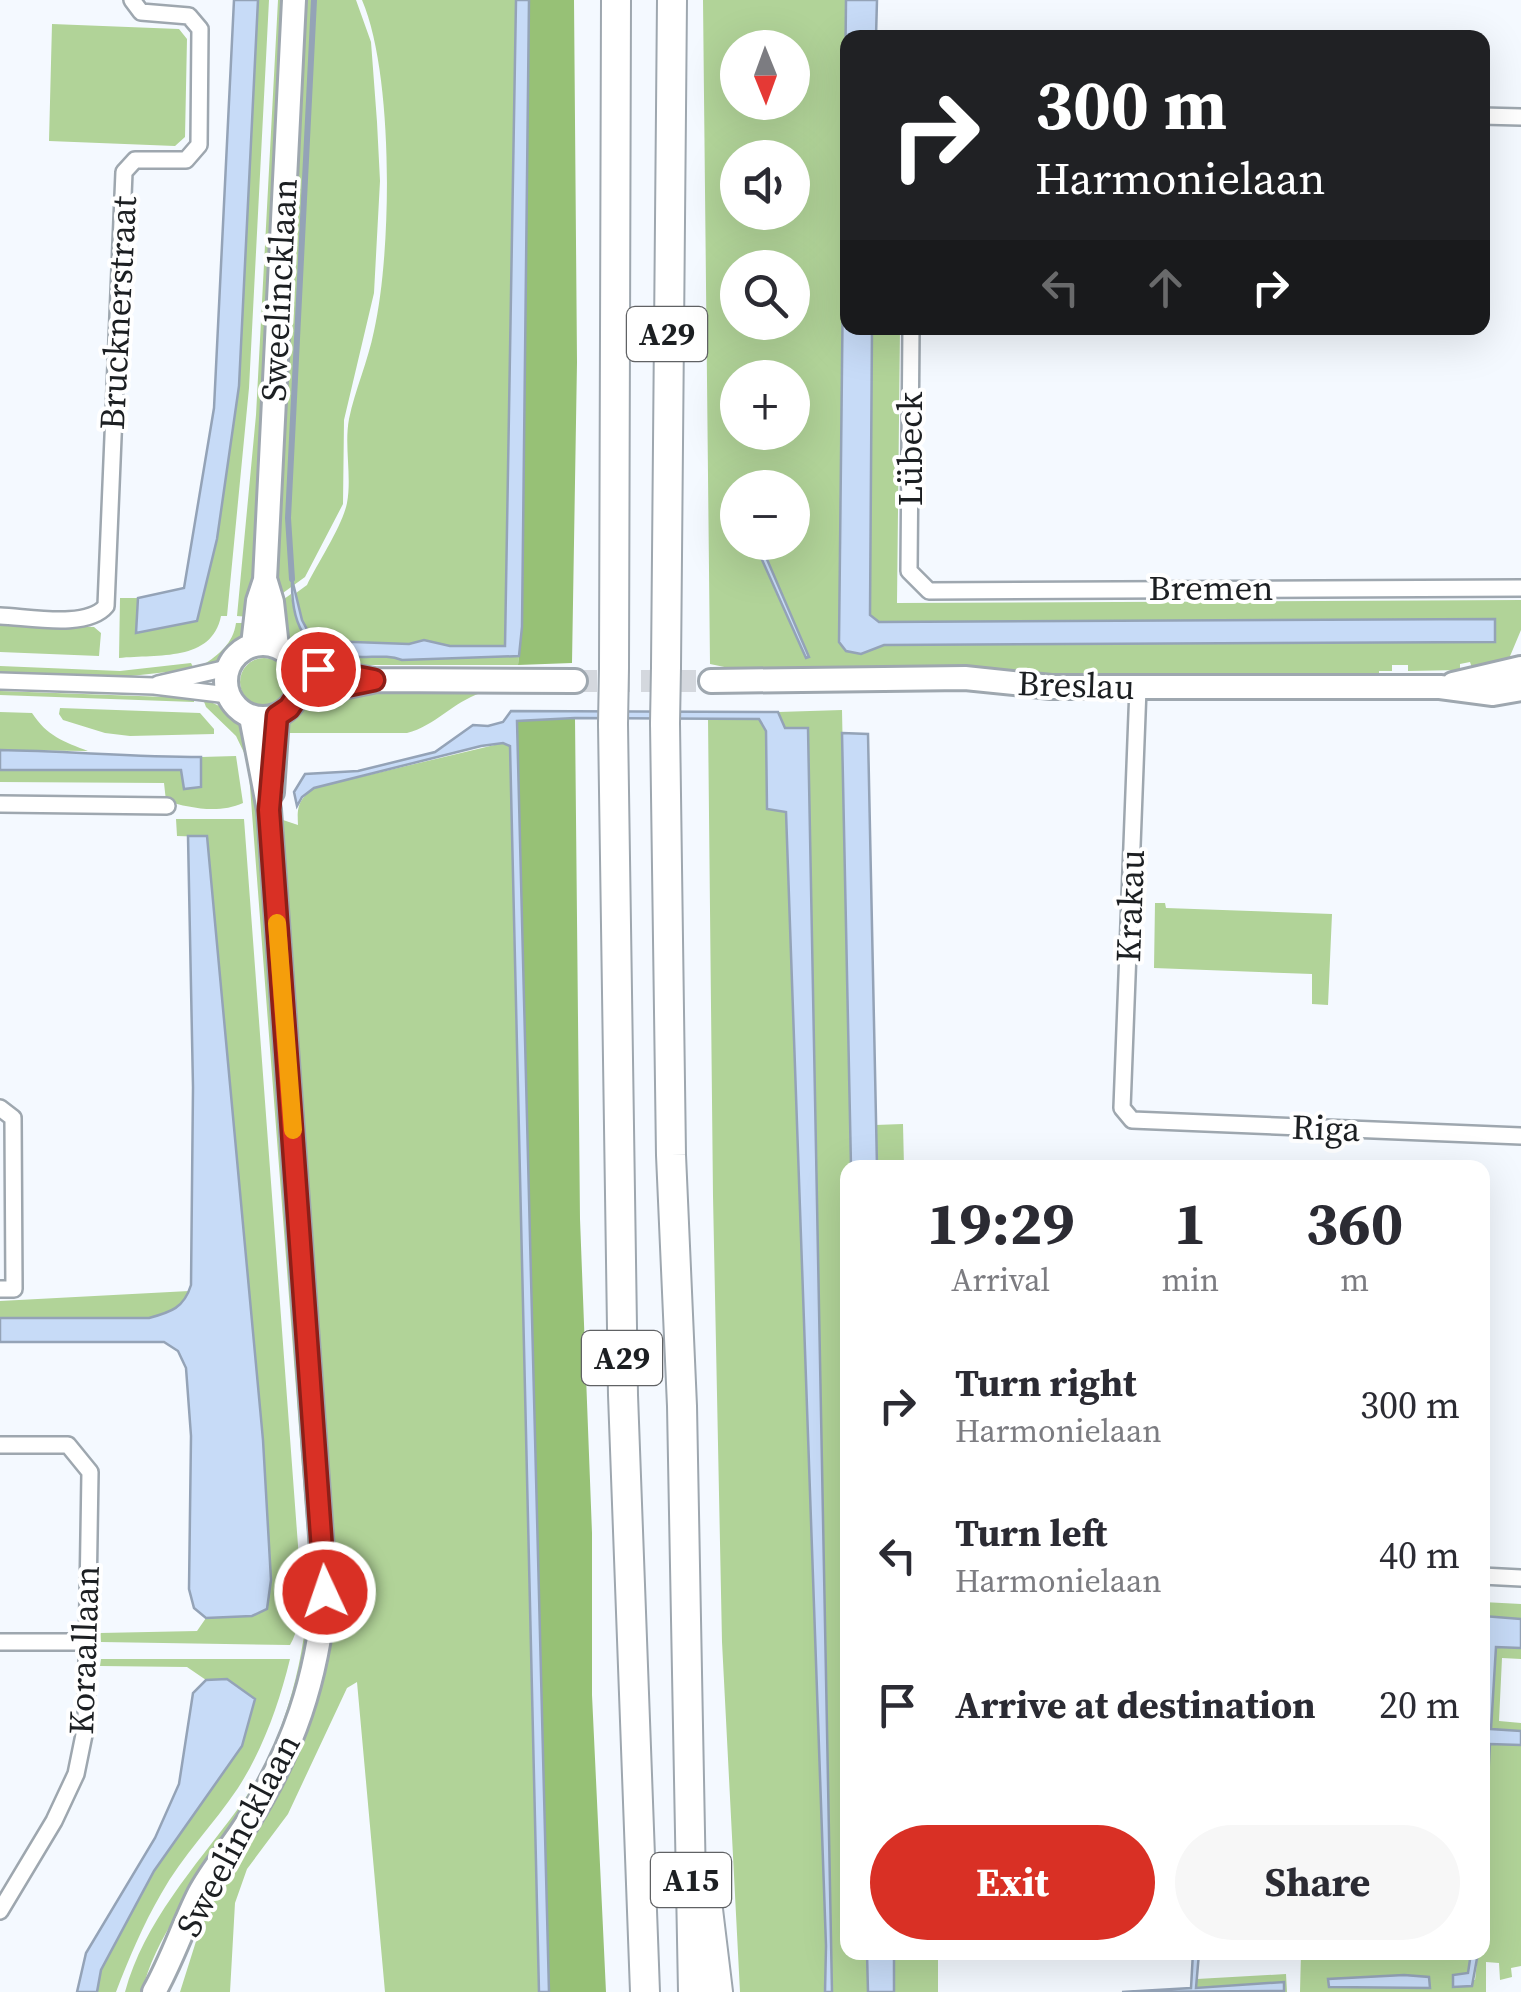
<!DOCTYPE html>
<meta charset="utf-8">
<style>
body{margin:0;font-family:"Source Serif 4",serif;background:#f7f7f7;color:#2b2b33;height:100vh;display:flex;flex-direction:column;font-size:38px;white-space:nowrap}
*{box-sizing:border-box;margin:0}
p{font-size:32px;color:#7c7c81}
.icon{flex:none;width:55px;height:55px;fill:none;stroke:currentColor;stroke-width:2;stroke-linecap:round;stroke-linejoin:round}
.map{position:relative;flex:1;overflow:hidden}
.panel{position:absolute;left:840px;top:1160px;width:650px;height:800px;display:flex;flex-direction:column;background:#fff;border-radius:20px;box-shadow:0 10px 40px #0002}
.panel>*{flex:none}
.top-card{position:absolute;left:840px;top:30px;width:650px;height:305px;border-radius:20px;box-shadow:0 10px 40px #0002;background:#202124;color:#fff;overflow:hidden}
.needle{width:65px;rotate:179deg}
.tools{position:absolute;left:720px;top:30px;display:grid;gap:20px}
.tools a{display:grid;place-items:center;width:90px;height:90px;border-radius:50%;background:#fff;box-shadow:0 10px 40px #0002;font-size:50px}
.pin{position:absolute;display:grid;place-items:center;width:85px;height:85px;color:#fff;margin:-42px;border:5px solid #fff;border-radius:50%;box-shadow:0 2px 10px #0007}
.me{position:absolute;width:110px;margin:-55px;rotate:357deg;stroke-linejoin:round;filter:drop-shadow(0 0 8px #0008)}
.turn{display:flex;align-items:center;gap:35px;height:210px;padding:0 30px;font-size:45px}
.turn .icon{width:130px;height:130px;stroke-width:2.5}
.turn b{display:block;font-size:70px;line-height:85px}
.lanes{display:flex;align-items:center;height:95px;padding:0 30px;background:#0003;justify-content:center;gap:50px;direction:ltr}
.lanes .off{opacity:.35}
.eta{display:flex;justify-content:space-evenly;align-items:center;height:170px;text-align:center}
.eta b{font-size:60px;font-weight:700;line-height:70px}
.action{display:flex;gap:20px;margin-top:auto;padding:20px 30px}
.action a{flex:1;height:115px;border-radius:60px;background:#d93025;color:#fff;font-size:40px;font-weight:700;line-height:115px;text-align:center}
.action a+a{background:#f7f7f7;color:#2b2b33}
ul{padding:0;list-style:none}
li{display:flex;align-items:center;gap:30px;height:150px;padding:0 30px}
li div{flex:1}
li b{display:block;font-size:38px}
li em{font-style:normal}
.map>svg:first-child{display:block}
.green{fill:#b1d398;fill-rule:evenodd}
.forest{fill:#97c176}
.water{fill:#c7dbf7;stroke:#94a3b7;stroke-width:2.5}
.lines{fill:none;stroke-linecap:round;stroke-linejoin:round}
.stream{stroke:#94a3b7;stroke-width:6}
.secondary-tunnel{stroke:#d4d8de;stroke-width:22;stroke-dasharray:22 11;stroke-linecap:butt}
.street-casing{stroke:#9ea7af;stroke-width:20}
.secondary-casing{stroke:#9ea7af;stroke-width:28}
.highway-casing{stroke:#9ea7af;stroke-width:32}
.street{stroke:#fff;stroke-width:15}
.secondary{stroke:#fff;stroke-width:22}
.highway{stroke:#fff;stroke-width:28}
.highway-bridge-casing{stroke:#9ea7af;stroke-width:32;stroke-linecap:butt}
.highway-bridge{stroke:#fff;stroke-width:28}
.route-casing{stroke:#8d1f18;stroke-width:25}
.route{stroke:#d93025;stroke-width:18}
.slow{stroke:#f59e0b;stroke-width:18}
.labels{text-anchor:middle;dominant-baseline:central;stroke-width:8;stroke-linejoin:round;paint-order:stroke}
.shield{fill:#fff;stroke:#606264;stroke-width:2.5}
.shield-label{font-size:32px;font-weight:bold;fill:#1c1f22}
.street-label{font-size:35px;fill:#1c1f22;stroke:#fff}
</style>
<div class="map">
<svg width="1521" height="1992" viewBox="0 0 1521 1992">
<rect width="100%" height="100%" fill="#f4f9ff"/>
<path class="green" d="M 258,0 L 269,0 L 249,388 L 227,616 L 221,616 C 212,662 158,654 119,658 L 120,598 L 138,598 L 137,632 L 197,621 L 217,539 L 239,386 Z
M 278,0 L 284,0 L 250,617 L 237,616 L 256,415 Z
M 303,0 L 356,0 L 371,42 L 377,122 L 380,181 L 374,293 L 344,420 L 343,504 L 305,577 L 276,598 L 276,521 Z
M 362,0 L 516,0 L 505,647 L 450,646 L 424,640 L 409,644 L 326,641 L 310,635 L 301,620 L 296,593 L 307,585 C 318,562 342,527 347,503 C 352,476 344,446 349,419 C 355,390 368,361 374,331 C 392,252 394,74 362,0 Z
M 703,0 L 846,0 L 839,642 L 846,651 L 861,654 L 884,645 L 1494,642 L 1494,619 L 879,622 L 870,615 L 872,328 L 900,328 L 897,603 L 1521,600 L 1521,630 L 1508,661 L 1472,668 L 1470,662 L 1460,664 L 1460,670 L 1408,671 L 1408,665 L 1392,665 L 1392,671 L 1379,671 L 1379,677 L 1038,679 L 972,669 L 734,669 L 710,664 ZM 738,48 L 792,48 L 792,102 L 738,102 ZM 738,158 L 792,158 L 792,212 L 738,212 ZM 738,268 L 792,268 L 792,322 L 738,322 ZM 738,378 L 792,378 L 792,432 L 738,432 ZM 738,488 L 792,488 L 792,542 L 738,542 Z
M 52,24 L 179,29 L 187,39 L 185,137 L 175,146 L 49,141 Z
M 291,594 C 297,638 316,655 362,657 C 377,657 388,655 403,660 L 519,656 L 518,665 L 340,665 C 298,654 286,646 277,604 Z
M 236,623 L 248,623 C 242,647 226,658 204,669 L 202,666 C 219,654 233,644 236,623 Z
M 0,625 L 94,627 L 101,633 L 99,656 L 0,652 Z
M240 682a24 24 0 1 1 48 0a24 24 0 1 1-48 0Z
M 191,663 L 194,669 L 122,677 L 0,672 L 0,666 L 120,671 Z
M 0,691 L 194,698 L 194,702 L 0,695 Z
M 481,693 C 453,702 435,726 407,733 L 281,733 C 304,679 431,693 481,693 Z
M 203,699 C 255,718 250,745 257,793 L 317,1583 C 314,1627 309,1676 293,1718 C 276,1759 247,1807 223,1845 C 193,1891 155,1938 142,1992 L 125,1992 C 144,1922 195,1867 237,1810 C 287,1741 307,1654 310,1571 L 248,761 L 236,736 L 206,707 Z
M 60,708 L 200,713 L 214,729 L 214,734 L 130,736 L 105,733 L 63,720 L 59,714 Z
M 842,710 L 851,1167 L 848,1168 L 848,1952 L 867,1953 L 868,1992 L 832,1992 L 808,729 L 785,728 L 778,712 Z
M 0,712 L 32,713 C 47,736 64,742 88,751 L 0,750 Z
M 708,718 L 760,719 L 766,731 L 767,809 L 786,811 L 826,1946 L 825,1992 L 740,1992 L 722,1642 L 713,1196 Z
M 503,743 L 510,746 L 513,773 L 513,901 L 539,1992 L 385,1992 L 357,1682 L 347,1688 L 288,1814 L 247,1869 L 235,1903 L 230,1992 L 180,1992 L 204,1916 L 224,1877 L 272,1806 L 295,1761 L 318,1702 L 332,1641 L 336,1589 L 280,819 L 298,825 C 297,807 298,800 314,788 Z
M 236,756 L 243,803 C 219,814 190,808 166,801 L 164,783 L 0,782 L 0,770 L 182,770 L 182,782 L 201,788 L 201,757 Z
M 176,819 L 244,819 L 299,1559 C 299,1585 304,1622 290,1645 L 101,1642 L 100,1633 L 197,1631 L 206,1618 L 252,1616 L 267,1608 L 271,1580 L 247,1261 L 207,837 L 177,836 Z
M 1155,903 L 1165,903 L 1166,908 L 1332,914 L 1328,1005 L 1312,1004 L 1312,974 L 1154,968 Z
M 903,1124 L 904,1167 L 877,1167 L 875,1125 Z
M 189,1291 C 182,1310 167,1313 149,1318 L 0,1318 L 0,1301 Z
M 1483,1602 L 1521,1604 L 1521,1619 L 1483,1616 Z
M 1496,1646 L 1521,1648 L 1521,1659 L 1502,1658 L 1499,1721 L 1521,1723 L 1521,1731 L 1491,1729 Z
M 101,1659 L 290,1659 C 279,1704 263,1749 238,1788 C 214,1824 182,1856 161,1894 C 143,1925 129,1958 116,1992 L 97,1992 L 101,1970 L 154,1871 L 242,1746 L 227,1679 L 206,1680 L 187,1667 L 100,1666 Z
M 1490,1743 L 1521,1745 L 1521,1966 L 1511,1968 L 1512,1977 L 1500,1980 L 1499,1963 L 1486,1962 L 1486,1992 L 1300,1992 L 1301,1952 L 1471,1953 L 1468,1974 L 1453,1975 L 1475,1980 L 1478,1953 L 1482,1952 L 1483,1874 ZM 1404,1975 L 1429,1977 L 1371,1986 L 1329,1986 L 1329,1979 Z
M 894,1953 L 938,1953 L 938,1992 L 894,1992 Z
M 1286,1974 L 1287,1992 L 1196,1988 L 1197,1979 Z"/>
<path class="forest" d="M 529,0 L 574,0 L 577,362 L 572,663 L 518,665 L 522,627 Z
M 575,718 L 580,1219 L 592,1533 L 592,1695 L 606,1992 L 549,1992 L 517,721 Z"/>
<path class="water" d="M 234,0 L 258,0 L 239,386 L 217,539 L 197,621 L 136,633 L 138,598 L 184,588 L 214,408 Z
M 516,0 L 529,0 L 522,627 L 519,656 L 402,660 C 388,655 377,657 362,657 C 307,655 291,631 292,579 L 302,620 L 310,635 L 326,641 L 409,644 L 424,640 L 450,646 L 505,646 Z
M 846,0 L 877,0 L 876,37 L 848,38 L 848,328 L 872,328 L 870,615 L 879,622 L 1495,619 L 1495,642 L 884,645 L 861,654 L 846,651 L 839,642 Z
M 759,543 L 766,543 L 766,557 L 809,657 L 806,658 L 759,553 Z
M 511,711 L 778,712 L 785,728 L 808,728 L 832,1992 L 825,1992 L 826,1946 L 786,812 L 767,809 L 766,731 L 759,719 L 575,718 L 517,721 L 549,1992 L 539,1992 L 510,746 L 503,743 L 481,746 L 314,788 L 302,797 L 297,806 L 294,792 L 305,774 L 358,771 L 435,752 L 473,725 L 488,726 L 503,722 Z
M 842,733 L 868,734 L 877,1167 L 851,1167 Z
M 0,750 C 67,751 133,757 201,757 L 201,787 L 184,789 L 181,770 L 0,770 Z
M 188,836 L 207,836 L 263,1440 L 271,1580 L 267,1609 L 252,1616 L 206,1618 L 194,1608 L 189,1589 L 191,1436 L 186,1368 L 178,1351 L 164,1342 L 0,1342 L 0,1318 L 149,1318 C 171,1312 184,1308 191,1285 L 193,1087 Z
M 1483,1616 L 1521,1619 L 1521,1648 L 1496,1647 L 1491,1729 L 1521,1731 L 1521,1745 L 1490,1744 L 1483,1874 L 1482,1745 L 1488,1646 L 1483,1645 Z
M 227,1679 L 255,1699 L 242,1746 L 154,1871 L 101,1970 L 97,1992 L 77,1992 L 86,1953 L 155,1838 L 179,1784 L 193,1693 L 206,1680 Z
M 1193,1952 L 1199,1953 L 1196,1988 L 1284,1982 L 1284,1991 L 1122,1992 L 1191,1988 Z
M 867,1953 L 894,1953 L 894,1992 L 868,1992 Z
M 1471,1953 L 1478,1953 L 1472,1986 L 1453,1987 L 1453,1975 L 1468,1973 Z
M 1404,1975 L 1429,1977 L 1430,1988 L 1329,1987 L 1328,1979 Z"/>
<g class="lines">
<path class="stream" d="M 292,579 L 288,518 L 314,0"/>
<path class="secondary-tunnel" d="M 575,681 L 711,681"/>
<defs>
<path id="street" d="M 1482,116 L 1521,117
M 911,328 L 909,571 L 929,591 L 1521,588
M 0,616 C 29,617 87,629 106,606 L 124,172 L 135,160 L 186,160 L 199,145 L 200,29 L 189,16 L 141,12 L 132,0
M 0,681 L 154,686 L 228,695
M 158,684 L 227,668
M 1138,688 L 1122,1108 L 1132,1120 L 1521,1136
M 0,804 L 167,806
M 0,1108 L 13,1118 L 14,1289 L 0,1289
M 0,1445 L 68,1445 L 90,1472 L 86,1725 L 76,1774 L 54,1821 L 0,1911
M 1482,1576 L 1521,1578
M 0,1642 L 86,1642"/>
<path id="secondary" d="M 266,582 L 272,602 L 277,647
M226 681a37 37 0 1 1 74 0a37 37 0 1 1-74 0Z
M 253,645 L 258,601 L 265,580 L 294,0
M 297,666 L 374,680 L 575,681
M 711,681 L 965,678 L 1051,687 L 1440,687 L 1493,694 L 1521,689
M 1453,684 L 1521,668
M 297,696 L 372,681
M 272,792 L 277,716
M 154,1992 C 172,1960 183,1926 199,1894 C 212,1869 232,1847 247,1823 C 294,1748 317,1680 325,1592 L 269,810 L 251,717"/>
<path id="highway" d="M 666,667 L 672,0
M 614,668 L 616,0
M 665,723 L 671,1155 L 682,1406 L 693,1992
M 613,724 L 623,1395 L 645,1992
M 706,1893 L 718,1992"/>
</defs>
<use href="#street" class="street-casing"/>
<use href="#secondary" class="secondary-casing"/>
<use href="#highway" class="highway-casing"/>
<use href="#street" class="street"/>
<use href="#secondary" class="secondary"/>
<use href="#highway" class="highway"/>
<defs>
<path id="highway-bridge" d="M 665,723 L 666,667
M 613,724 L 614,668"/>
</defs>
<use href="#highway-bridge" class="highway-bridge-casing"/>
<use href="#highway-bridge" class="highway-bridge"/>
</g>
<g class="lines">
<defs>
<path id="route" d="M 318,669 L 374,680 L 297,696 L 289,708 L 277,716 L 269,810 L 325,1592"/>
</defs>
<use href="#route" class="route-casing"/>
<use href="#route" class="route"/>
<path class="slow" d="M 277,923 L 293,1130"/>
</g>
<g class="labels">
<g class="shield">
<rect x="627" y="307" width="80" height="54" rx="8"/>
<rect x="582" y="1331" width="80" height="54" rx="8"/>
<rect x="651" y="1853" width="80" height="54" rx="8"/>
</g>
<g class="shield-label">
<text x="667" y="334">A29</text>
<text x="622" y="1358">A29</text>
<text x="691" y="1880">A15</text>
</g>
<g class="street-label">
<text transform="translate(279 290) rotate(-87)">Sweelincklaan</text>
<text transform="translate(118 313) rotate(-87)">Brucknerstraat</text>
<text transform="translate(910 449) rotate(-90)">Lübeck</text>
<text x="1211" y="588">Bremen</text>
<text transform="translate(1076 685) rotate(2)">Breslau</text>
<text transform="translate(1130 906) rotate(-88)">Krakau</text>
<text transform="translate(1326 1128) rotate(2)">Riga</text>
<text transform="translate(84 1650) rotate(-88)">Koraallaan</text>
<text transform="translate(238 1835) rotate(-62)">Sweelincklaan</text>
</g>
</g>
</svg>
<div class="tools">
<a><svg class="needle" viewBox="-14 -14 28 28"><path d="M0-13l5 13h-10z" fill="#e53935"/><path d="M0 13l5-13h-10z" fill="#7c7c81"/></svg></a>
<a><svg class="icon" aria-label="sound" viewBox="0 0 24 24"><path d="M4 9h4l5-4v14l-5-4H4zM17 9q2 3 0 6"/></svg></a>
<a><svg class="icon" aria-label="search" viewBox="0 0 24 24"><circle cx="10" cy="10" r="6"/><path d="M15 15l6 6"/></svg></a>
<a>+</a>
<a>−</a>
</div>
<div class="pin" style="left:318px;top:669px;background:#d93025"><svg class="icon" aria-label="arrive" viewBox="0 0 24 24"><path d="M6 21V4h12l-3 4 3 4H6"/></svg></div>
<svg class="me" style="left:325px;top:1592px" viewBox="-20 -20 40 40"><circle r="17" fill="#d93025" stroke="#fff" stroke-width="3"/><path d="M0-11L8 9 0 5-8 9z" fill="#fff"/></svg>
<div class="top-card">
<div class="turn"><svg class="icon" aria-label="right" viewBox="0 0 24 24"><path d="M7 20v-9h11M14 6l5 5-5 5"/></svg><div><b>300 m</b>Harmonielaan</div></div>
<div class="lanes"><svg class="icon off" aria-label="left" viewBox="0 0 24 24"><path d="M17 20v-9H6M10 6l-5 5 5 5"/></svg><svg class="icon off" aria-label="ahead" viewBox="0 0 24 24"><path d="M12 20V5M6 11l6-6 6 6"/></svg><svg class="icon" aria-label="right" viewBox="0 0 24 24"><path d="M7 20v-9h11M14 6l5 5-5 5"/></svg></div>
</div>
<section class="panel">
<div class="eta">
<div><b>19:29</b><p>Arrival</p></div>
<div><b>1</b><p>min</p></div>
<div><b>360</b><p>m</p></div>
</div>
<ul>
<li><svg class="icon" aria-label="right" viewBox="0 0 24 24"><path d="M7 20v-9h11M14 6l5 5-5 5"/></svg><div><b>Turn right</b><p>Harmonielaan</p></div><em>300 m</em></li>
<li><svg class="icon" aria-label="left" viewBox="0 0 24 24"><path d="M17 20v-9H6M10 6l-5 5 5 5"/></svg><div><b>Turn left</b><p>Harmonielaan</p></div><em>40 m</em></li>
<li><svg class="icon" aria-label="arrive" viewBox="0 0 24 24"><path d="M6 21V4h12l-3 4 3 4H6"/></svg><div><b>Arrive at destination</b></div><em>20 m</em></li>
</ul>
<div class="action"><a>Exit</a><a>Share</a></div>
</section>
</div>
